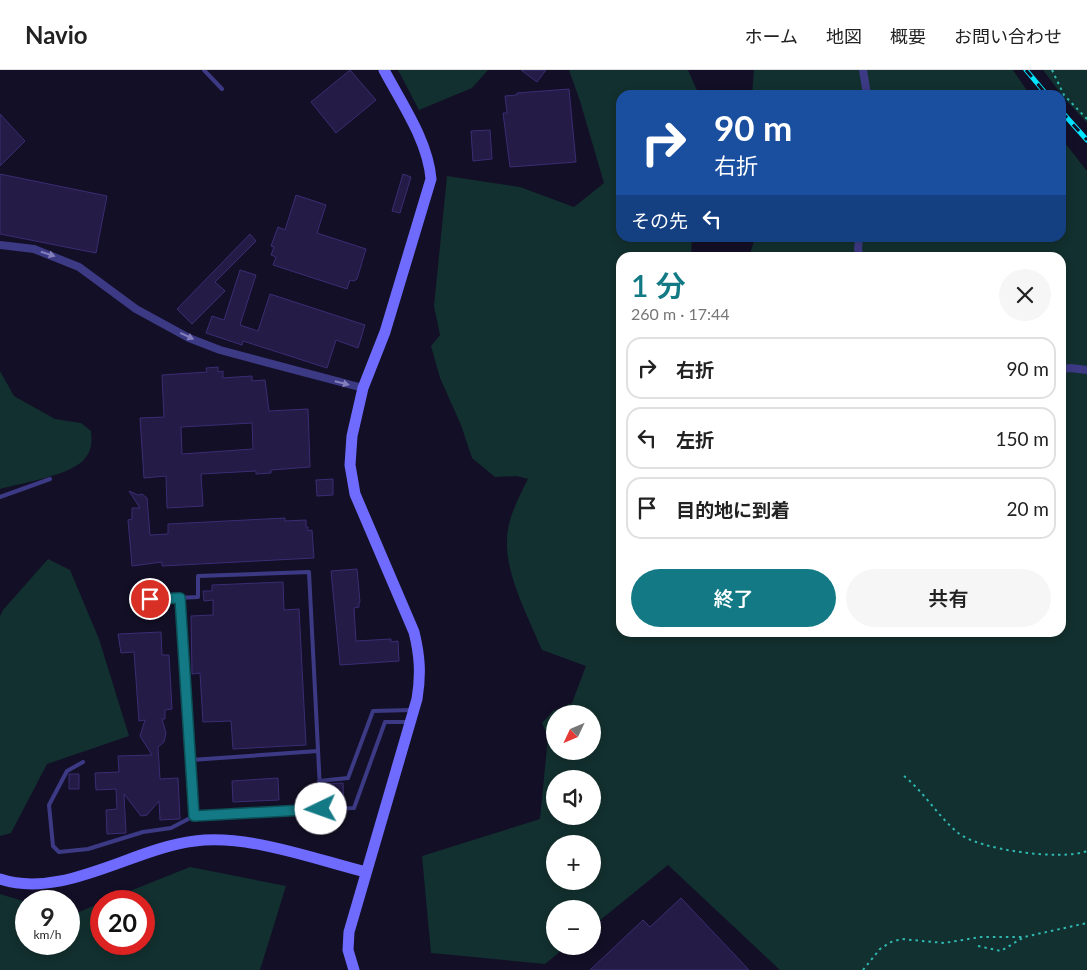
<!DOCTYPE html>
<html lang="ja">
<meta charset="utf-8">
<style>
body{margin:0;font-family:Lato,"Noto Sans JP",sans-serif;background:#f6f6f6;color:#222;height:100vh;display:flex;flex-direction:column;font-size:19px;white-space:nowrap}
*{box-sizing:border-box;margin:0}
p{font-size:16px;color:#767676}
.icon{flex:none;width:28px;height:28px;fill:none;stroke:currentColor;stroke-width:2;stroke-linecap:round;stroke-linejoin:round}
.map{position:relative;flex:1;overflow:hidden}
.sheet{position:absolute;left:616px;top:182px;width:450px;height:385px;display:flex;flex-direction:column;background:#fff;border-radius:15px;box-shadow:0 2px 8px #0003}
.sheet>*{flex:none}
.hud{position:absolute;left:616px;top:20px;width:450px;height:152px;border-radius:15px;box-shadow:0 2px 8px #0003;background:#1a4fa0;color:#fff;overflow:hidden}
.needle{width:32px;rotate:226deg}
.buttons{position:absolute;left:546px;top:635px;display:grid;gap:10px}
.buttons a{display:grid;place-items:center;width:55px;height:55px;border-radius:50%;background:#fff;box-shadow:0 2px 8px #0003;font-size:25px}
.speed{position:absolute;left:15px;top:820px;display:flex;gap:10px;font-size:25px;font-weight:700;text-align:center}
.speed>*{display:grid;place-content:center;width:65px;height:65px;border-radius:50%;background:#fff;box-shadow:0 2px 8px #0003;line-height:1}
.speed small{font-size:12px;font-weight:400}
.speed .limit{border:8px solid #d22;background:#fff;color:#111}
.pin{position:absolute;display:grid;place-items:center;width:42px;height:42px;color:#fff;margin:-21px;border:2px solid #fff;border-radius:50%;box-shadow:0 1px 5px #0007}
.me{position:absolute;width:55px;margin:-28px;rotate:267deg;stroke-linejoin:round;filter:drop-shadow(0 0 4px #0008)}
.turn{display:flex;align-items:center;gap:18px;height:105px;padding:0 15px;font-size:22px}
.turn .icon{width:65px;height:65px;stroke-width:2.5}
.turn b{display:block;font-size:35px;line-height:42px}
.then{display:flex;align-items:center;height:48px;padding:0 15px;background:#0003;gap:10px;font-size:19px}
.round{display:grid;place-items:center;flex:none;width:52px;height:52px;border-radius:26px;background:#f6f6f6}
.headline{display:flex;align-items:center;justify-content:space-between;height:85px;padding:0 15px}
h1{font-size:30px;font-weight:600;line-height:38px;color:#137a85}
.action{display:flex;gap:10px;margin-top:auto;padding:10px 15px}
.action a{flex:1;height:58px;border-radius:30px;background:#137a85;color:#fff;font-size:20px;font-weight:600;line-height:58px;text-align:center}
.action a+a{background:#f6f6f6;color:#222}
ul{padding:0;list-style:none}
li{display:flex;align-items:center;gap:15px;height:62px;margin:0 10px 8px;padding:0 5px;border:2px solid #e0e0e0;border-radius:15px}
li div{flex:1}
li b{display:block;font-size:19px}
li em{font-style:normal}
header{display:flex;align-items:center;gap:30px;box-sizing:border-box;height:70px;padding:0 25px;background:#fff;border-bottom:1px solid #e0e0e0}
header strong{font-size:24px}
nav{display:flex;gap:28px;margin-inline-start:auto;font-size:18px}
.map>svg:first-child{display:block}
.green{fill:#12302f;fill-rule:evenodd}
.building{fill:#241b47;stroke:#3b2d73;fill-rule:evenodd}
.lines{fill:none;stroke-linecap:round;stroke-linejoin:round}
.path{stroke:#2fb8b0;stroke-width:2;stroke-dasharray:2.5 4;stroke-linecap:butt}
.lane{stroke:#3d3a85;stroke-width:4}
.street{stroke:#3d3a85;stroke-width:8}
.secondary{stroke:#6f6bff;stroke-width:11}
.rail-casing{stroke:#00e5ff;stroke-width:5}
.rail{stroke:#130f26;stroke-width:3;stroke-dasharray:9;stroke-linecap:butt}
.oneway{fill:#837fbc}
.route-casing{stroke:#0c4f56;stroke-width:12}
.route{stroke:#137a85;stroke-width:9}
</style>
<header>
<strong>Navio</strong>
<nav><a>ホーム</a><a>地図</a><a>概要</a><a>お問い合わせ</a></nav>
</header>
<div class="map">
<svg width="1087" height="900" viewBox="0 0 1087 900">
<rect width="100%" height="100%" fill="#130f26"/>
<path class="green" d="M 398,0 L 488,0 L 472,18 L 419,40 Z
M 569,0 L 688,0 L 699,25 L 621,25 L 621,168 L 692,168 L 691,187 L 621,188 L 621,562 L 1061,562 L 1061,188 L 749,187 L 755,168 L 1061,168 L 1061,68 L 1087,101 L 1087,900 L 780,900 L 668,795 L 593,856 L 592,839 L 555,839 L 555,876 L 567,876 L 545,894 L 431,883 L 422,786 L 540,749 L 548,667 L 542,653 L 553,641 L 572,633 L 586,596 L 542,580 C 529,549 505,504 507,470 C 507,449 519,427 528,409 L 517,406 L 495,407 L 472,388 L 461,355 L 440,308 L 431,276 L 440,265 L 434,236 L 447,106 L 520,117 L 574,137 L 604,113 L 580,31 ZM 555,644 L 592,644 L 592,681 L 555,681 ZM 555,709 L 592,709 L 592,746 L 555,746 ZM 555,774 L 592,774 L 592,811 L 555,811 Z
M 754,0 L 1013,0 L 1030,25 L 752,25 Z
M 1043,0 L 1087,0 L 1087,53 L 1064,28 Z
M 0,301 L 14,326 L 55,349 L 81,353 L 91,361 C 92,371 92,379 86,387 C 75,405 21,413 0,419 Z
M 48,489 L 70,500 L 99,569 L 129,666 L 47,694 L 11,763 L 0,766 L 0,546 L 3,540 Z
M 190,797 L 286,816 L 260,900 L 0,900 L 0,824 L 26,832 L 26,874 L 69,874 L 69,846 L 101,833 L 101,874 L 144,874 L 144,831 L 105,831 Z"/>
<path class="building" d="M 350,0 L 376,30 L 336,63 L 311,32 Z
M 521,0 L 546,0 L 537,12 Z
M 569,19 L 576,92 L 510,97 L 503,43 L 507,43 L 505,26 L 517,25 L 517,23 Z
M 0,44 L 25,71 L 0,96 Z
M 490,60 L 492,89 L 473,91 L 471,61 Z
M 0,104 L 107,126 L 96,183 L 0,164 Z
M 403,104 L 411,107 L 400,143 L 392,141 Z
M 296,125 L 326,135 L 317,163 L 366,179 L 357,209 L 354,211 L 350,210 L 347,219 L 273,195 L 276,187 L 271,185 L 274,177 L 271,176 L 278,157 L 285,160 Z
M 250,164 L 256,171 L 215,212 L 225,221 L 192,254 L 177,239 Z
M 240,200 L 256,205 L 240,255 L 258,261 L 270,224 L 365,255 L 358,278 L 336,270 L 327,298 L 243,271 L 242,275 L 206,263 L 212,246 L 224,250 Z
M 218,297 L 218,302 L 223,301 L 223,308 L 252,306 L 252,311 L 265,310 L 269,341 L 308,339 L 310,397 L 271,400 L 271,403 L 256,404 L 256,401 L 201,404 L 203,436 L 167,438 L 166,406 L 144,408 L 140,348 L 164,347 L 162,305 L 207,302 L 206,298 ZM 252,353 L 253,379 L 182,384 L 181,357 Z
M 333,409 L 333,425 L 317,426 L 316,410 Z
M 129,421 L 138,425 L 142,424 L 147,428 L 150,465 L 168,464 L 168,454 L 285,448 L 285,451 L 306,450 L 306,457 L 308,457 L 308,461 L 312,460 L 314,488 L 162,496 L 162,492 L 132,496 L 128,450 L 132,449 L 132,438 L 140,438 Z
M 357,499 L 360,532 L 359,532 L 359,537 L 354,538 L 356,571 L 391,569 L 391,572 L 398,571 L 399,591 L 340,595 L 331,501 Z
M 283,512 L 284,540 L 299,539 L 306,675 L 233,679 L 231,651 L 203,652 L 200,603 L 192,604 L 191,546 L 213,545 L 213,530 L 204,531 L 203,521 L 212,521 L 212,515 Z
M 161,562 L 162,585 L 169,585 L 172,639 L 165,640 L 165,649 L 162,649 L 166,663 L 164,672 L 158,677 L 160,709 L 178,708 L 180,749 L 160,750 L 159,731 L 147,745 L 141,746 L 124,724 L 126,763 L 107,764 L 106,740 L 117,739 L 116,719 L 96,720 L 95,703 L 119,702 L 118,686 L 152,685 L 140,666 L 145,650 L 139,651 L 134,582 L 121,583 L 118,564 Z
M 69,704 L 79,704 L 79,719 L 69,719 Z
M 278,708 L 279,730 L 233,732 L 232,711 Z
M 343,713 L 344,735 L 327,735 L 325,714 Z
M 681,828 L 749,900 L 590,900 L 643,850 L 650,857 Z"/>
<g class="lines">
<path class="path" d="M 1052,0 L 1064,25 L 1087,49
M 904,706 C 924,722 937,745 957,762 C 977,780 1062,791 1087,781
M 978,876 L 1001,881 L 1024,867 L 1087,853
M 863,900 L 880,879 L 891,872 L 902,869 L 944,873 L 981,867 L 1024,867"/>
<path class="lane" d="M 204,0 L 222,19
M 0,427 L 50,409
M 180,528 L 194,746
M 191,690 L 318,681
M 83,692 L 67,701 L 49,735 L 53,776 L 59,782 L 88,779 L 143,762 L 171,758 L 194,746 L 321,739 L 309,502 L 198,506 L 198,527 L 136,530
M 319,711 L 348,708 L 373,641 L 412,640
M 321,739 L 354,738 L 385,652 L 408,652"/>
<path class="street" d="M 863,0 L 867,25
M 859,168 L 858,179 L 860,188
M 0,175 L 34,179 L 79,197 L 136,239 L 189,268 L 220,280 L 363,318
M 1061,299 L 1071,298 L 1087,300"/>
<path class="secondary" d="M 0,809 C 63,830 133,778 195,771 C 248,764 314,789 366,802
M 354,900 L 348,880 L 349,862 L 417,629 C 421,605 420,586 414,562 L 355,424 L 350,395 L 352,366 L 363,318 L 385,262 L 431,109 C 428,71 402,34 384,0"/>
<defs>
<path id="rail" d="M 1026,0 L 1047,25
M 1061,41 L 1087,70"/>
</defs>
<use href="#rail" class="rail-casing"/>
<use href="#rail" class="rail"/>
</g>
<defs><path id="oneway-solid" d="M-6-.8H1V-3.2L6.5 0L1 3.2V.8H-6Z" transform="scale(1.25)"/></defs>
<g class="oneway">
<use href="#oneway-solid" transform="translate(48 184) rotate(18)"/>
<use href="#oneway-solid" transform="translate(187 266) rotate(25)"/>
<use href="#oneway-solid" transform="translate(342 313) rotate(14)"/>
</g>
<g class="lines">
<defs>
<path id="route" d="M 150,529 L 180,528 L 194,746 L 321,739"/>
</defs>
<use href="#route" class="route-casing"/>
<use href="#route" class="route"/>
</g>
</svg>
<div class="buttons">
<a><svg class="needle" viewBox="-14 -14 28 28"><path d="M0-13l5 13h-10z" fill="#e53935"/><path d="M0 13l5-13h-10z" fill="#767676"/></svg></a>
<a><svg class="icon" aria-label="sound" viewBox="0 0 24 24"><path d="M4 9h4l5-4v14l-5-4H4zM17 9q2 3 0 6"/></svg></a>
<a>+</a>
<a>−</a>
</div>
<div class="speed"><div>9<small>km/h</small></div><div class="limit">20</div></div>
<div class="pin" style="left:150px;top:529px;background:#d93025"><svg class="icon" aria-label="arrive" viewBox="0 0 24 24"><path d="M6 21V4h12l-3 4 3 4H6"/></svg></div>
<svg class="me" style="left:321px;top:739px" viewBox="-20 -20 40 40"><circle r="19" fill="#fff"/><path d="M0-13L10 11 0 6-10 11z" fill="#137a85"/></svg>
<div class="hud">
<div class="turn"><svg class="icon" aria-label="right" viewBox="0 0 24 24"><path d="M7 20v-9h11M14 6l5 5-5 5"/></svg><div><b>90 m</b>右折</div></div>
<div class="then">その先<svg class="icon" aria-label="left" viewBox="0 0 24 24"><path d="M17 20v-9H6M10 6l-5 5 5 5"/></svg></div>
</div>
<section class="sheet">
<div class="headline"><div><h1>1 分</h1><p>260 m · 17:44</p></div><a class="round"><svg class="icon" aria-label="close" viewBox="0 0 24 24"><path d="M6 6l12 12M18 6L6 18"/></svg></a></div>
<ul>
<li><svg class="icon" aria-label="right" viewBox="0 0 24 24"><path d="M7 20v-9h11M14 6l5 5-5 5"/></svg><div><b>右折</b></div><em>90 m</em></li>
<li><svg class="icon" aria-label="left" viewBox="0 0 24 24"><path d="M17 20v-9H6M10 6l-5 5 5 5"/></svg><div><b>左折</b></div><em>150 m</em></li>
<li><svg class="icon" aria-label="arrive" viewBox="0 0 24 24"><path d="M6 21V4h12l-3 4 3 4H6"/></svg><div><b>目的地に到着</b></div><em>20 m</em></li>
</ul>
<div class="action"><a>終了</a><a>共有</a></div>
</section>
</div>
